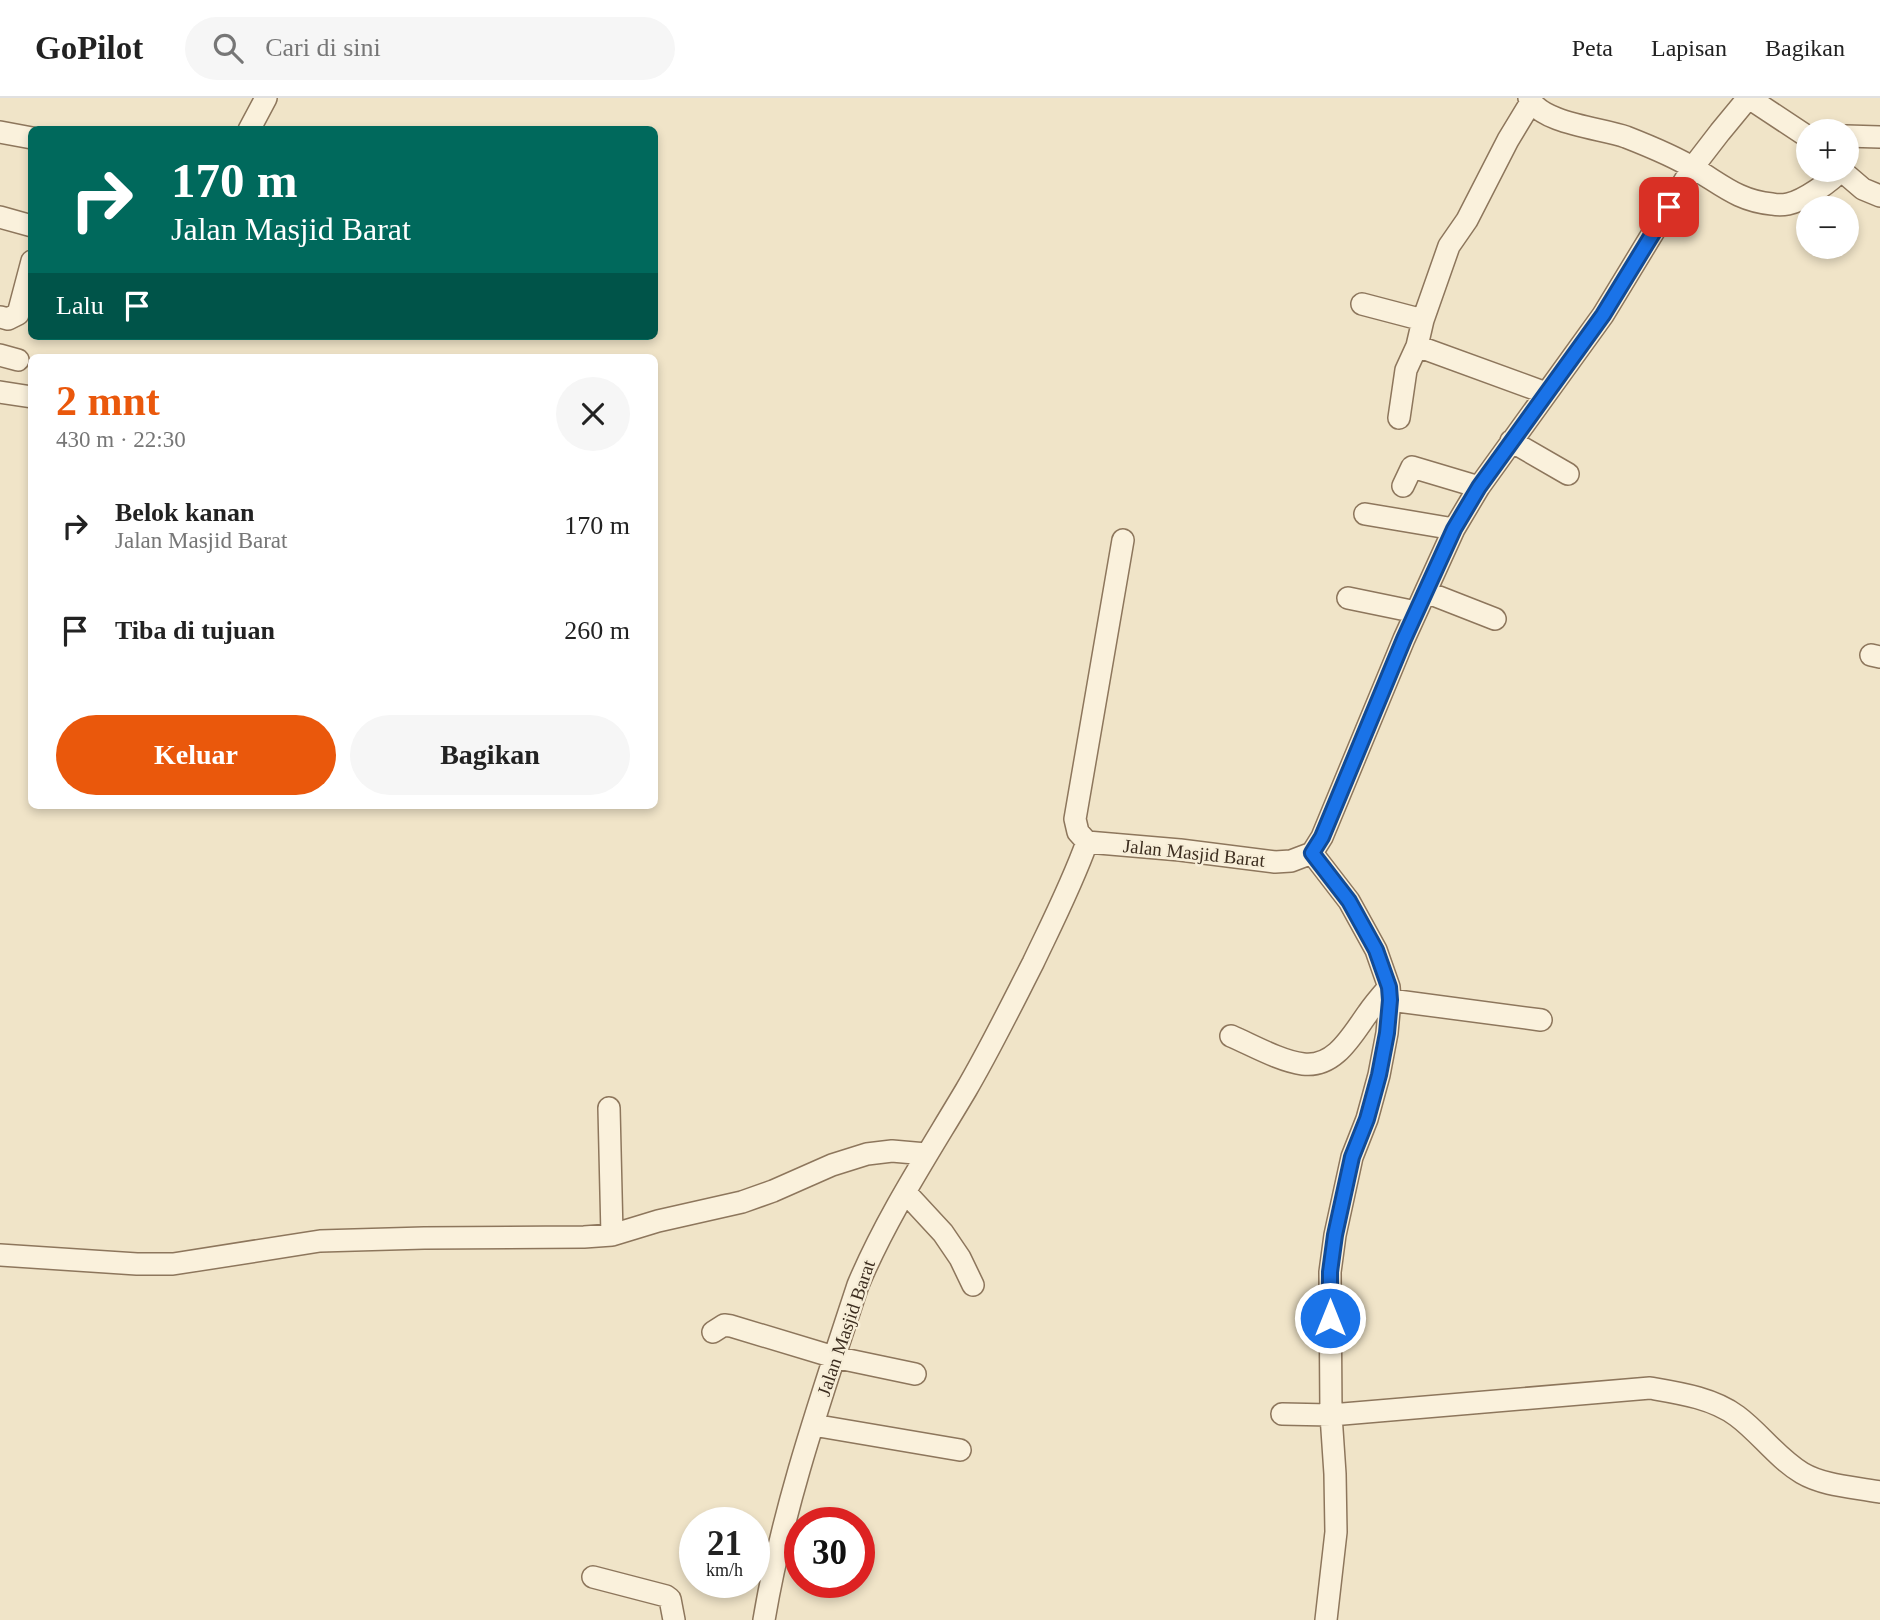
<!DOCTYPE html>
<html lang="id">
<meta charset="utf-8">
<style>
body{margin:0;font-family:Georgia,serif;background:#f6f6f6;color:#222;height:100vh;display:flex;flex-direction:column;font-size:26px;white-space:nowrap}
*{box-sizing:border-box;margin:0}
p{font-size:23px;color:#767676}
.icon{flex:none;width:38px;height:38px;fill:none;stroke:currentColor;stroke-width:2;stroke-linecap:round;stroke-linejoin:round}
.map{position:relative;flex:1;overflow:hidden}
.panel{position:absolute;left:28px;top:256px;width:630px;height:455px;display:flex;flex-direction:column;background:#fff;border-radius:10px;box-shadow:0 4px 10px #0003}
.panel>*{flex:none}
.top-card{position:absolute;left:28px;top:28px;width:630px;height:214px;border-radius:10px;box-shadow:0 4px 10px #0003;background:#00695c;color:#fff;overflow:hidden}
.fabs{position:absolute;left:1796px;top:21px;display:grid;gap:14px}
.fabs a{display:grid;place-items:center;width:63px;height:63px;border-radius:50%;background:#fff;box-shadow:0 4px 10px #0003;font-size:35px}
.speed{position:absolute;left:679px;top:1409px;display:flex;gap:14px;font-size:35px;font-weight:700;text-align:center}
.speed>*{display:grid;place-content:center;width:91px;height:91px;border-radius:50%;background:#fff;box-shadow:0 4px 10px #0003;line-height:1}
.speed small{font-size:18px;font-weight:400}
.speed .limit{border:10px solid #d22;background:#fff;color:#111}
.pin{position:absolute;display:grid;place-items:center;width:60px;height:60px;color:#fff;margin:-30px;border-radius:14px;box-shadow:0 4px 10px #0006}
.me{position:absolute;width:77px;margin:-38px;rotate:0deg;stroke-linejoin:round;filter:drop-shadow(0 0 5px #0008)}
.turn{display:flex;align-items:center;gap:24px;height:147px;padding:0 28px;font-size:32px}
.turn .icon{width:91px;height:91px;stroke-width:2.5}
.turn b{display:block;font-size:49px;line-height:60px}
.then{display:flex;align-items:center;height:66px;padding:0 28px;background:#0003;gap:14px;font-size:26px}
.round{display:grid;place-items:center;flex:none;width:74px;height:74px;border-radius:37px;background:#f6f6f6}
.summary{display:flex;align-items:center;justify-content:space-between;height:119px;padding:0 28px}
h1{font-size:42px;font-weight:700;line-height:52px;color:#ea580c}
.primary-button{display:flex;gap:14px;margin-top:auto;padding:14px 28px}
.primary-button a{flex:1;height:80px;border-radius:42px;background:#ea580c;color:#fff;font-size:28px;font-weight:700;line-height:80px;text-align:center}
.primary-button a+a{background:#f6f6f6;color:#222}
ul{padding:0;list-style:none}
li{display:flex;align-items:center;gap:21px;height:105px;padding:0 28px}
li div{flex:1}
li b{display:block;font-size:26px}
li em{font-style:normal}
header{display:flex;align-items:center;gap:42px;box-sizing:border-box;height:98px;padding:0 35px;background:#fff;border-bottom:2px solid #e0e0e0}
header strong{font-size:33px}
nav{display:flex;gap:38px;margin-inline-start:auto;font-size:24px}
.search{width:490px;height:63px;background:#f6f6f6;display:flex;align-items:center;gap:18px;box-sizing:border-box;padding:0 24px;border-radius:38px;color:#767676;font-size:26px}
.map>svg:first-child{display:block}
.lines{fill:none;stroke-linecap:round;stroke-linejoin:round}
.street-casing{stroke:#8d765c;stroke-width:24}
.street{stroke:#faf1dc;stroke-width:21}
.route-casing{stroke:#114b97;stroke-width:18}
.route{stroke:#1a73e8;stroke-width:12}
.labels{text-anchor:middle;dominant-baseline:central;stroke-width:5;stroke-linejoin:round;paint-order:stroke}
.street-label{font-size:19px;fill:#3d2e20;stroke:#f7eed8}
</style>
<header>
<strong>GoPilot</strong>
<div class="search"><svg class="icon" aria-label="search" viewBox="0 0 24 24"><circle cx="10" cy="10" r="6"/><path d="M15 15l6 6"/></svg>Cari di sini</div>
<nav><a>Peta</a><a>Lapisan</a><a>Bagikan</a></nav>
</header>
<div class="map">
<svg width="1880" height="1522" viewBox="0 0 1880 1522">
<rect width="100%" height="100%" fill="#f0e4c8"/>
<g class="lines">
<defs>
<path id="street" d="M 1529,0 C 1542,26 1601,30 1626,39 C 1649,48 1674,58 1695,71 C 1722,87 1739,103 1772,106 C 1777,107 1783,107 1788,106 C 1803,103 1832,83 1841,72
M 1749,0 L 1808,39
M 1531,4 L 1508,42 L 1467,122 L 1449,148 L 1423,222 L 1417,248 L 1546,295
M 249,32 L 266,0
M 0,34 L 32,40
M 1846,38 L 1880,39
M 1842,73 L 1863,91 L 1880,98
M 0,119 L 32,128
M 1362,206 L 1423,222
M 0,219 L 8,221 L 18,216 L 32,163
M 0,257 L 18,262
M 0,294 L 32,299
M 1399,320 L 1406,272 L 1417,248
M 1511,343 L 1568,376
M 1403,388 L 1412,369 L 1479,389
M 1365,416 L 1454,431
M 1426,494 L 1495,521
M 1348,500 L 1416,514
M 1871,557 L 1880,559
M 1087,744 L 1078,734 L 1075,721 L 1123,442
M 1312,755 L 1349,803 L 1376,852 L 1389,889 L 1390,902 L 1387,935 L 1379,977 L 1367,1021 L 1352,1059 L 1335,1137 L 1330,1174 L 1331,1317 L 1335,1376 L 1336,1434 L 1326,1522
M 1390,902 L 1541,922
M 1231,938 C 1252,947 1280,963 1303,966 C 1335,970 1352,937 1368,915 C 1374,906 1382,897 1389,889
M 609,1010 L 612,1137
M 906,1095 L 943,1135 L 960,1160 L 973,1187
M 0,1157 L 137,1166 L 173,1166 L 320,1143 L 424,1140 L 584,1139 L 612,1137 L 658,1123 L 742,1104 L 773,1093 L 832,1067 L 867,1056 L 892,1053 L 926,1056
M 713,1234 L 724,1227 L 731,1228 L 834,1259 L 915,1276
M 1282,1316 L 1331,1317 L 1650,1290 C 1679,1295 1713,1300 1737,1318 C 1760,1335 1777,1360 1802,1375 C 1824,1388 1855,1389 1880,1394
M 813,1327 L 960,1352
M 593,1479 L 666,1498 L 670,1501 L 674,1522
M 764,1522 C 783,1408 822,1297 858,1187 C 887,1118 928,1056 966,992 C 990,951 1011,908 1033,865 C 1052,825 1072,786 1087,744 L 1180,752 L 1275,764 L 1291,763 L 1312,755 L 1322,739 L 1404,541 L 1454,431 L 1479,389 L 1603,217 L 1693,69 L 1720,34 L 1748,0"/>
</defs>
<use href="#street" class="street-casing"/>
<use href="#street" class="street"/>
</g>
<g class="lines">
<defs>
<path id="route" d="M 1330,1220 L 1330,1174 L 1335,1137 L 1352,1059 L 1367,1021 L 1379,977 L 1387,935 L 1390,902 L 1389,889 L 1376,852 L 1349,803 L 1312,755 L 1322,739 L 1404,541 L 1454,431 L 1479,389 L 1603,217 L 1669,109"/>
</defs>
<use href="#route" class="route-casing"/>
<use href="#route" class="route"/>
</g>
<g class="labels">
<g class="street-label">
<text transform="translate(1194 755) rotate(6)">Jalan Masjid Barat</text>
<text transform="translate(846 1230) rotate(-71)">Jalan Masjid Barat</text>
</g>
</g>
</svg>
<div class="fabs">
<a>+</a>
<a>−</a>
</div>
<div class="speed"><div>21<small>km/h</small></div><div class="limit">30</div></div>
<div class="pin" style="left:1669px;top:109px;background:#d93025"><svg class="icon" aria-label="arrive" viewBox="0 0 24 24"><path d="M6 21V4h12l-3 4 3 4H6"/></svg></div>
<svg class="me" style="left:1330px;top:1220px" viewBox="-20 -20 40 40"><circle r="17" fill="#1a73e8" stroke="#fff" stroke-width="3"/><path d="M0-11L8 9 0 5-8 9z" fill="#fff"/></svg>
<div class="top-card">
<div class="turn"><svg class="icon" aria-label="right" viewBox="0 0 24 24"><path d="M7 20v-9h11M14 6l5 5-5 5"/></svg><div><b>170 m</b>Jalan Masjid Barat</div></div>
<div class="then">Lalu<svg class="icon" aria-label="arrive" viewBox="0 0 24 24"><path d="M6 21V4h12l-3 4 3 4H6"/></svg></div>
</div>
<section class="panel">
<div class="summary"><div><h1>2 mnt</h1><p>430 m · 22:30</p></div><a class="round"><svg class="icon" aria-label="close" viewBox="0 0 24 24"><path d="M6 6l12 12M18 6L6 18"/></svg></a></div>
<ul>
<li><svg class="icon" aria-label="right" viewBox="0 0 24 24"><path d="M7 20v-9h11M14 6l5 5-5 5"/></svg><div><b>Belok kanan</b><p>Jalan Masjid Barat</p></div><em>170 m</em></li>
<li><svg class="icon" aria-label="arrive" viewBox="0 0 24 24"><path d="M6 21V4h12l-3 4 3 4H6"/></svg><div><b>Tiba di tujuan</b></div><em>260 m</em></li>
</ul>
<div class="primary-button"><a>Keluar</a><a>Bagikan</a></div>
</section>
</div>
